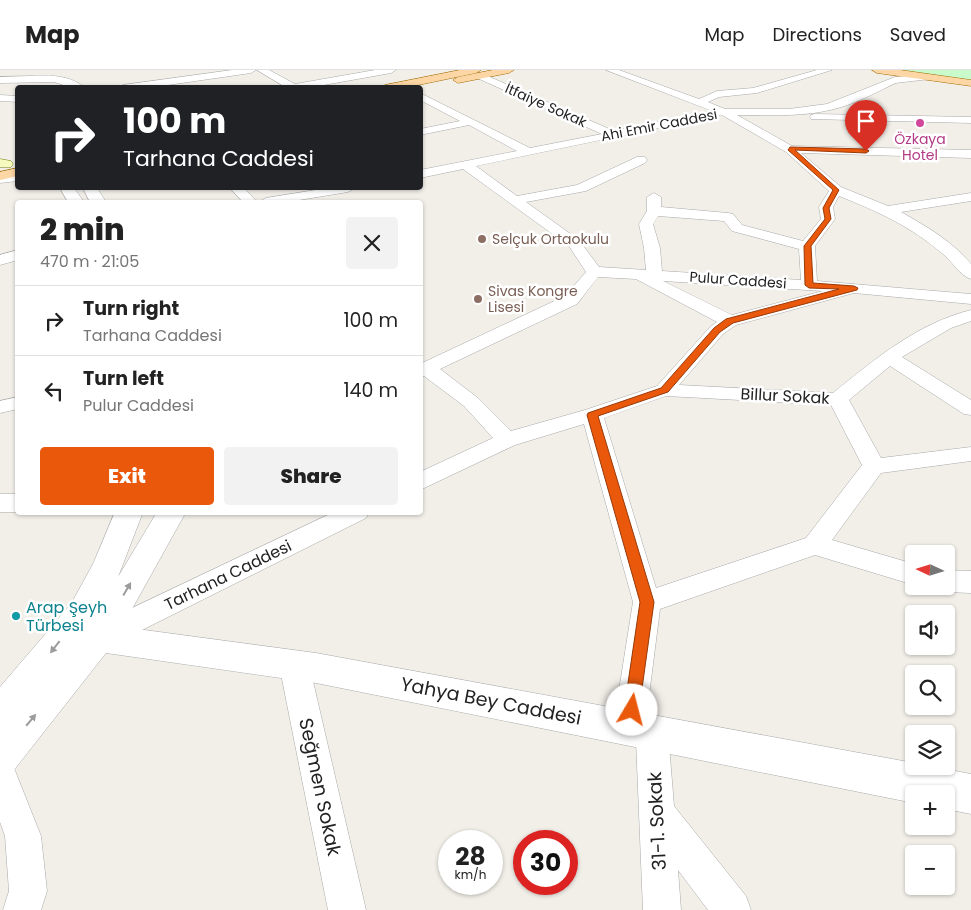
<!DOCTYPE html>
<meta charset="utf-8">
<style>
body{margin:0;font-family:Poppins,sans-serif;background:#f2f2f2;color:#222;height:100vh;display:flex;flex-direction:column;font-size:19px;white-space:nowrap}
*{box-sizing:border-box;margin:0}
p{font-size:16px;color:#767676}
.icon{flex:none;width:28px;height:28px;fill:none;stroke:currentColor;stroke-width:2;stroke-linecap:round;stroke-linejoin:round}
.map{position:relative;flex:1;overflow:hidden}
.sheet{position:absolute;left:15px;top:130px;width:408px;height:315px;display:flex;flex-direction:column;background:#fff;border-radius:5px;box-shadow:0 1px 4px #0004}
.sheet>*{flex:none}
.banner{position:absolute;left:15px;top:15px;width:408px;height:105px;border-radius:5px;box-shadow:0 1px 4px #0004;background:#202124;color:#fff;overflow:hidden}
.needle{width:32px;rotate:274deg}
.buttons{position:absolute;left:905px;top:475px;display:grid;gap:10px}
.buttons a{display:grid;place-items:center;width:50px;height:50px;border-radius:5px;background:#fff;box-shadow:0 1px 4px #0004;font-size:25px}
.speed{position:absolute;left:438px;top:760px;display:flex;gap:10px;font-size:25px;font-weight:700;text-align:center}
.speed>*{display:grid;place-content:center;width:65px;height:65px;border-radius:50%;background:#fff;box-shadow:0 1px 4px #0004;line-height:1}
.speed small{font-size:12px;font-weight:400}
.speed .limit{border:8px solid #d22;background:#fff;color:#111}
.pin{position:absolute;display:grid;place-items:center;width:42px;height:42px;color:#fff;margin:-51px -21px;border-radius:50% 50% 50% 0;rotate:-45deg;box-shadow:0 0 5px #0007}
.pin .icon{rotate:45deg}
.me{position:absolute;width:55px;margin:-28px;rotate:8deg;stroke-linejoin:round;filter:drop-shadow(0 0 4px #0008)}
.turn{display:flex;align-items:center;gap:18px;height:105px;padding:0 25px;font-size:22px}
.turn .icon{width:65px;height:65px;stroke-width:2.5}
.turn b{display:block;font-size:35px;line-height:42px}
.round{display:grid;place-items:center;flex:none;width:52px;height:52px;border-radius:5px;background:#f2f2f2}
.head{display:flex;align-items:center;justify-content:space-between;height:85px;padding:0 25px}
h1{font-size:30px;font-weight:800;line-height:38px}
.cta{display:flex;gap:10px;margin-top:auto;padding:10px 25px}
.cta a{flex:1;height:58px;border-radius:5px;background:#ea580c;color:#fff;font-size:20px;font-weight:800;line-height:58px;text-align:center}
.cta a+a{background:#f2f2f2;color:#222}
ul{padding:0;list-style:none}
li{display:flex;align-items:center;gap:15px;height:70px;padding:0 25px;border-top:1px solid #e0e0e0}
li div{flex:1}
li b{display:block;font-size:19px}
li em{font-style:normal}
header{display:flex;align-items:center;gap:30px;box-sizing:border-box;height:70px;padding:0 25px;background:#fff;border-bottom:1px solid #e0e0e0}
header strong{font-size:24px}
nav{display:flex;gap:28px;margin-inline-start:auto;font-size:18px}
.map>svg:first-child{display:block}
.park{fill:#c8facc}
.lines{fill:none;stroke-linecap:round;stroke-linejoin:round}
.minor-casing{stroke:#a9a9a9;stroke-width:1}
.tertiary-casing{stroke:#a9a9a9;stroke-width:1}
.secondary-casing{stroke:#707d05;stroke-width:1}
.primary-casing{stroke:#a06b00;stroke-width:1}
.minor{fill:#fff;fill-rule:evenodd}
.tertiary{fill:#fff;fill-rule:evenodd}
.secondary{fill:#f7fabf;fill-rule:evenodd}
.primary{fill:#fcd6a4;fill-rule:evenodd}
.oneway{fill:#9c9c9c}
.route{fill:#ea580c;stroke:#983908}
.hotel-dot{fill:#d1479c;stroke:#fff;stroke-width:2}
.education-dot{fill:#8d6e63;stroke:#fff;stroke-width:2}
.culture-dot{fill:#0f9aa8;stroke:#fff;stroke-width:2}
.labels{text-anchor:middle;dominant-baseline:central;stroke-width:5;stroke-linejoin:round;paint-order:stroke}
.far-street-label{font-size:14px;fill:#222;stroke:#fff}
.far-hotel-label{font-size:14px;fill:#b23c85;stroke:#fff}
.far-education-label{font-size:14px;fill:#785e54;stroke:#fff;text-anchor:start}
.street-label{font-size:16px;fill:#222;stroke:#fff}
.culture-label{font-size:16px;fill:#0d838f;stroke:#fff;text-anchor:start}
.near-street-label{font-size:19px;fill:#222;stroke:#fff}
</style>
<header>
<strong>Map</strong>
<nav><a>Map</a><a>Directions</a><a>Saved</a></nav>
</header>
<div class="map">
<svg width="971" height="840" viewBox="0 0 971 840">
<rect width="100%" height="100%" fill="#f2efe9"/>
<path class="park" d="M 890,0 L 971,0 L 971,12 Z"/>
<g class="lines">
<defs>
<path id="minor" d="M 232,0 L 256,0 L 251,3 L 147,18 L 119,18 L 123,15 Z
M 257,0 L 269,0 L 295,14 L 375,0 L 396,0 L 391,3 L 307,18 L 287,18 Z
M 606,0 L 619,0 L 699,29 L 717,21 L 753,18 L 817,0 L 832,0 L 757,23 L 719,27 L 708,32 L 725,39 L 789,39 L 827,34 L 895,7 L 898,8 L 898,12 C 876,22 854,35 830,40 C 800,47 768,45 737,45 L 792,76 L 971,80 L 971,88 L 801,83 L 841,117 L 888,136 L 971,123 L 971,131 L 901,142 C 926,156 952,171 971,194 L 971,209 C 960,206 952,191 943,184 C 910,156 879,142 839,126 L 833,137 L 835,149 L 815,176 L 817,211 L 971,224 L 971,234 L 854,223 L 736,255 L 723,264 L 679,315 L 833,323 C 875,289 918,253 971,240 L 971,251 L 951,258 L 902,287 L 971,330 L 971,345 L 964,344 L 890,296 L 849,330 L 881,388 L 971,377 L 971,391 L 881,403 L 832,470 L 914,494 L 914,515 L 815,485 L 660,539 L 646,649 L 652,647 L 663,651 L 668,662 L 674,736 L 746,826 L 751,840 L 708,840 L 678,800 L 681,840 L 643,840 L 636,670 L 629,673 L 618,669 L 613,658 L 633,532 L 584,354 L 515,375 L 420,420 L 420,402 L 493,368 L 464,336 L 424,306 L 420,307 L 420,294 L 565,226 L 586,202 L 569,176 L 463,99 L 420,108 L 420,100 L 517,81 L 469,55 L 420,65 L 420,59 L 460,51 L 420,30 L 420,23 L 530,78 L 602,64 L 477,8 L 477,4 L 483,4 L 614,61 L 712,41 ZM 722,45 L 786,82 L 829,121 L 819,137 L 821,149 L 803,171 L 742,155 L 733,144 L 728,143 L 661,137 L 661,127 L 654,123 L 647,127 L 647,141 L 639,154 L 644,178 L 646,200 L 599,197 L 579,170 L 526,132 L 586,121 L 645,93 L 647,90 L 645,87 L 637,87 L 577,115 L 517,126 L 476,96 ZM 658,146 L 724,151 L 732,161 L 799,179 L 801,210 L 662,201 L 660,178 L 653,154 ZM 598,207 L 636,209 L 717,252 L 711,256 L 657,316 L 585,340 L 511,361 L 478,328 L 440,299 L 577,234 ZM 663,211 L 823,221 L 732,245 ZM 666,326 L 831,335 L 862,395 L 806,468 L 656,518 L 604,348 Z
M 31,6 C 49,5 71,5 85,18 L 73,18 L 54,12 L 0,13 L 0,7 Z
M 0,25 L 18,26 L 18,32 L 0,31 Z
M 815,44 L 971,47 L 971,53 L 811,49 L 810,47 L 811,45 Z
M 230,118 L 244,118 L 257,132 L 243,132 Z
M 328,118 L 355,118 L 348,122 L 287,132 L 259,132 L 266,128 Z
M 18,180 L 18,190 L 0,195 L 0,185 Z
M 18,327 L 18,339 L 0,343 L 0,331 Z
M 0,424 L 18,424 L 18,442 L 0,442 Z
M 334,442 L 369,442 L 366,448 L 108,577 L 98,580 L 88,577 L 84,568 L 88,559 Z
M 946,500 L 971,501 L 971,523 L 946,522 L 936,519 L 935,516 L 946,516 Z
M 294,581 L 305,585 L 309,594 L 366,840 L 328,840 L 279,594 L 283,585 Z
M 0,688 L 12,693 L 41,766 L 47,821 L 41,840 L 3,840 L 9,821 L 5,766 L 0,752 Z"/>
<path id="tertiary" d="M 926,4 L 931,7 L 930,9 L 895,13 L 890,10 L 895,7 Z
M 18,102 L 18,111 L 0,113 L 0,105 Z
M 60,118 L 74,118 L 84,132 L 68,132 Z
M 83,118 L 97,118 L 106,132 L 90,132 Z
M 115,442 L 143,442 L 118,507 L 157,442 L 186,442 L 122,557 L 316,583 L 914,693 L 914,696 L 929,696 L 971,704 L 971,744 L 946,739 L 946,724 L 914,724 L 914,733 L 316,613 L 106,583 L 14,700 L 0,706 L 0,617 L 71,534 L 93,494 Z"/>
<path id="secondary" d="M 0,89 L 11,91 L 13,94 L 11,97 L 0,97 Z"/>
<path id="primary" d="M 460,0 L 481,0 L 476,3 L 404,18 L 380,18 L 385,15 Z
M 493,0 L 514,0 L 509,3 L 458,13 L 453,10 L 458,7 Z
M 872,0 L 900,0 L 971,10 L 971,16 L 877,3 Z
M 18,98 L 18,106 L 0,110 L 0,102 Z"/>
</defs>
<use href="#minor" class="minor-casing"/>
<use href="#tertiary" class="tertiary-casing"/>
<use href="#secondary" class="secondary-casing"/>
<use href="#primary" class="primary-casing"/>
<use href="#minor" class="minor"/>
<use href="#tertiary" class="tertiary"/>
<use href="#secondary" class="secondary"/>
<use href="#primary" class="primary"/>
</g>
<defs><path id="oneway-solid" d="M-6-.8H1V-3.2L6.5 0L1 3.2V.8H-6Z" transform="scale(1.25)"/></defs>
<g class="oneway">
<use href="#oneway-solid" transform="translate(127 519) rotate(-60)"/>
<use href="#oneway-solid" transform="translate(55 577) rotate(128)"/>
<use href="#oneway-solid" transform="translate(31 650) rotate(-50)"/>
</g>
<path class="route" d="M 790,77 L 866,79 L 869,81 L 866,83 L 795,80 L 839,120 L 829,138 L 831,149 L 811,176 L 813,213 L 854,216 L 858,218 L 857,220 L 733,253 L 720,262 L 668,322 L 598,346 L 654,532 L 639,640 L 637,645 L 632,647 L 627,645 L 624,640 L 640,532 L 587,345 L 588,343 L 661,318 L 714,258 L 726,249 L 839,219 L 809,218 L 805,215 L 804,176 L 825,149 L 823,138 L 833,120 L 788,80 Z"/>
<circle class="hotel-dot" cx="920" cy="53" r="5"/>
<g class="education-dot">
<circle cx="482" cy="169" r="5"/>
<circle cx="478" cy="229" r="5"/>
</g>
<circle class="culture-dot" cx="16" cy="546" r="5"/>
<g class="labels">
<g class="far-street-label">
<text transform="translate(546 35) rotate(24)">İtfaiye Sokak</text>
<text transform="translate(659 55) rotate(-11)">Ahi Emir Caddesi</text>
<text transform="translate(738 210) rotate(4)">Pulur Caddesi</text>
</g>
<g class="far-hotel-label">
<text x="920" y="69">Özkaya<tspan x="920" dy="16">Hotel</tspan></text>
</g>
<g class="far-education-label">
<text x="492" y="169">Selçuk Ortaokulu</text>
<text x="488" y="221">Sivas Kongre<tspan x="488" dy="16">Lisesi</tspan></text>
</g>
<g class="street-label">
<text transform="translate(785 326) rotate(3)">Billur Sokak</text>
<text transform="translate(228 505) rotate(-26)">Tarhana Caddesi</text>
</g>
<g class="culture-label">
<text x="26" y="537">Arap Şeyh<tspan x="26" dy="18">Türbesi</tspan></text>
</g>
<g class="near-street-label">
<text transform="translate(491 631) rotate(11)">Yahya Bey Caddesi</text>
<text transform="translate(320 717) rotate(78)">Seğmen Sokak</text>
<text transform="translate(657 751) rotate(-93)">31-1. Sokak</text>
</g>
</g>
</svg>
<div class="buttons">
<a><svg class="needle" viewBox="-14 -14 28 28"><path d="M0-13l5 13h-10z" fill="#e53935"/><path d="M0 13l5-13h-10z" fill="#767676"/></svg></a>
<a><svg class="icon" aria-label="sound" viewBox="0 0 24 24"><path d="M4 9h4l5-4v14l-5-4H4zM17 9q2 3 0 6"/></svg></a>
<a><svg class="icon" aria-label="search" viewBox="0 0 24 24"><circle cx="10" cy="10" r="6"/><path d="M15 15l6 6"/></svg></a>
<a><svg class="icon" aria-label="layers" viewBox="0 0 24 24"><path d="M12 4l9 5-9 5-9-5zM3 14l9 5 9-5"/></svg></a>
<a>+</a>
<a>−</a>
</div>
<div class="speed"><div>28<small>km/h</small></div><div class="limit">30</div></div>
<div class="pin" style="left:866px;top:81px;background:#d93025"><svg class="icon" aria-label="arrive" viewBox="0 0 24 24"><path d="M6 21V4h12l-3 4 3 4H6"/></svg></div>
<svg class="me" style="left:632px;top:640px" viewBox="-20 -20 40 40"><circle r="19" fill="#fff"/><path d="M0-13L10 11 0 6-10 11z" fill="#ea580c"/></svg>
<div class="banner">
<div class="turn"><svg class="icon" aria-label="right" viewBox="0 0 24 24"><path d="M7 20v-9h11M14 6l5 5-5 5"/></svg><div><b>100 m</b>Tarhana Caddesi</div></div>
</div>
<section class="sheet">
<div class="head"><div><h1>2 min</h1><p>470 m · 21:05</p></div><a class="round"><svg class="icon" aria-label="close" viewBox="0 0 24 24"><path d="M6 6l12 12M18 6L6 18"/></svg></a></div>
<ul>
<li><svg class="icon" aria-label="right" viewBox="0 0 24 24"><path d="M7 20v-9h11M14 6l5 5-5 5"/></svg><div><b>Turn right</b><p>Tarhana Caddesi</p></div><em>100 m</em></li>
<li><svg class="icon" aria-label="left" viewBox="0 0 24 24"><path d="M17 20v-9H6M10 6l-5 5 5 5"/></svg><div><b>Turn left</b><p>Pulur Caddesi</p></div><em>140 m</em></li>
</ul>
<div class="cta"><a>Exit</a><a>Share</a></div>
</section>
</div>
